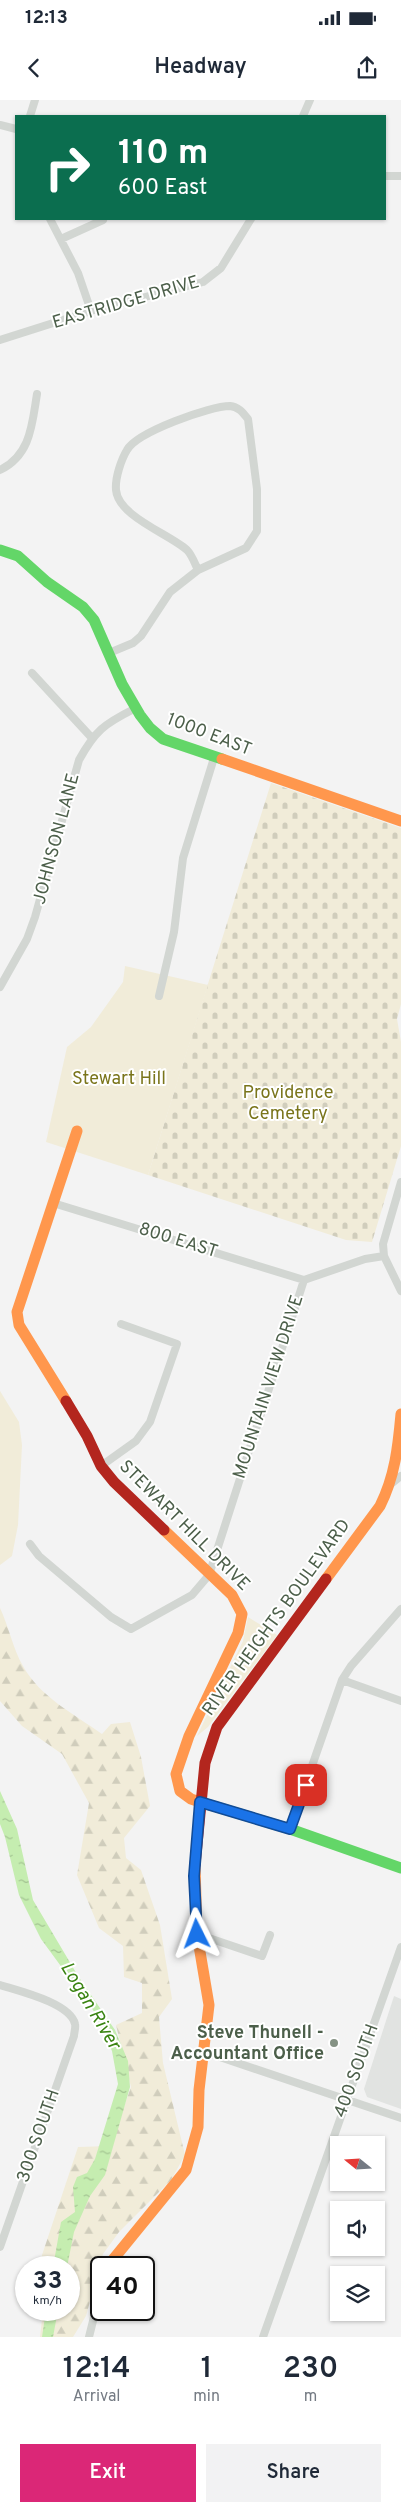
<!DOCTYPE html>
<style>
body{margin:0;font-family:Overpass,sans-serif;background:#f2f2f3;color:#1f2937;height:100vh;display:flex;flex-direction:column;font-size:19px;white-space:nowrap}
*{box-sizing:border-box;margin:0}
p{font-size:16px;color:#747a83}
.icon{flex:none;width:28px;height:28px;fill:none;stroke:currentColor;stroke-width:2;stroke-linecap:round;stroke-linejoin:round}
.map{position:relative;height:2237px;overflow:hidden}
.details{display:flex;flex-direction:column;background:#fff;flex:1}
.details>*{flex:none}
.hud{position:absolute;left:15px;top:15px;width:371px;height:105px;border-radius:0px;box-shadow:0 1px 4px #0004;background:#0b6e4f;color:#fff;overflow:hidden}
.needle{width:32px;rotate:288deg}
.controls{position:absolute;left:330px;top:2036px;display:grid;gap:10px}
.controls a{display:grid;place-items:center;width:55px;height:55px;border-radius:0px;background:#fff;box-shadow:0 1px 4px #0004;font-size:25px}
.speed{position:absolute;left:15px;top:2156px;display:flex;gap:10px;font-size:25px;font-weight:700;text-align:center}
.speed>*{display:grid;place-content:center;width:65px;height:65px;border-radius:50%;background:#fff;box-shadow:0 1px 4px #0004;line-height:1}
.speed small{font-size:12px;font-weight:400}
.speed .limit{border:2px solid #111;border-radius:8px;background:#fff;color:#111}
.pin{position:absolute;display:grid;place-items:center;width:42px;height:42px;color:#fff;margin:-21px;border-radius:10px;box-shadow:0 2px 8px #0006}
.me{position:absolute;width:55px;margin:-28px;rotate:357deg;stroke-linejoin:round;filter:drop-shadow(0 0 4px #0008)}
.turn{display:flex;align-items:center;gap:18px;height:105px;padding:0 20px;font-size:22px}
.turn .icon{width:65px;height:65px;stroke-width:2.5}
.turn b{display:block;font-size:35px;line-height:42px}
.eta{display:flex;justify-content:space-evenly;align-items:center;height:85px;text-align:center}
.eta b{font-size:30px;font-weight:600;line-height:35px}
.action{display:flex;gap:10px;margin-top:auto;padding:10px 20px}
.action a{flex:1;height:58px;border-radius:0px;background:#db2777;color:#fff;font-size:20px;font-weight:600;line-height:58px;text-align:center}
.action a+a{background:#f2f2f3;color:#1f2937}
.status{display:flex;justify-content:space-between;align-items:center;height:35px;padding:0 25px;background:#fff;direction:ltr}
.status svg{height:14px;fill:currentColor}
header{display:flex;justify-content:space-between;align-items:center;height:65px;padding:0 20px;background:#fff;font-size:22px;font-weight:600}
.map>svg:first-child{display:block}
.education{fill:#e1e3e1}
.forest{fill:url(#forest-firs)}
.cemetery{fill:url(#cemetery-stones)}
.park{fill:#f1ecd9}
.water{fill:url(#water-ripples)}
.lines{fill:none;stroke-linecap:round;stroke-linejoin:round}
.street{stroke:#d2d6d2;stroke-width:8}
.fast{stroke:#63d668;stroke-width:11}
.slow{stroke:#ff974d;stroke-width:11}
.jam{stroke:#b3261e;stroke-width:11}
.route-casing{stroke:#114b97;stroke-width:12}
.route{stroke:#1a73e8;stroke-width:9}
.poi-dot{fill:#869385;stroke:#fff;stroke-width:2}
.labels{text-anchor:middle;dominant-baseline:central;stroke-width:4;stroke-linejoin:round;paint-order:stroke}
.street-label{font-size:18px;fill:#4c5f4a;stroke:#fff}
.park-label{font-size:18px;fill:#7a751b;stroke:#fff}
.poi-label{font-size:18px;font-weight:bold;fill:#4c5f4a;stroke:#fff;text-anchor:end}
.water-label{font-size:19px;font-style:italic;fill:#3a8412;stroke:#fff}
</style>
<div class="status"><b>12:13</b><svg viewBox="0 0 49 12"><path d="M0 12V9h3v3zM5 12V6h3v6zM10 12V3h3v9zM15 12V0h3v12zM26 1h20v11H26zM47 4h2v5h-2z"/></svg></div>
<header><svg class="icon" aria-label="back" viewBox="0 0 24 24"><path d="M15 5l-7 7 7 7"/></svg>Headway<svg class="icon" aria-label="share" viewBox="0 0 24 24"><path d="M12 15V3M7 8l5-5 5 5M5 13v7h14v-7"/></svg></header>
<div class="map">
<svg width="401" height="2237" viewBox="0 0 401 2237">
<defs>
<pattern id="forest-firs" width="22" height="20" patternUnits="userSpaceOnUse" patternTransform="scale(1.25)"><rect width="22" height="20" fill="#f1ecd9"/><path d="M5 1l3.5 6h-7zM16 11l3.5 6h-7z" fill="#d0cdbc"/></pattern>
<pattern id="cemetery-stones" width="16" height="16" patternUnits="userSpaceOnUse" patternTransform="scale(1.25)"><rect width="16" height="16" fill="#f1ecd9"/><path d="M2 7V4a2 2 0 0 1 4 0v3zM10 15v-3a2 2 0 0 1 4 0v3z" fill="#d0cdbc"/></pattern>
<pattern id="water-ripples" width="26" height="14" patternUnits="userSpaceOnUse" patternTransform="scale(1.25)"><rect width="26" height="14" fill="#c5edb0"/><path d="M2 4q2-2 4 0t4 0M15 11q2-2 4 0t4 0" fill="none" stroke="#a2c391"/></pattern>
</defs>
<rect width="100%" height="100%" fill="#f3f3f3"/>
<path class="education" d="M 394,1896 L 401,1899 L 401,2009 L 367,1997 L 364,1989 Z"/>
<path class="forest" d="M 0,1508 C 9,1527 13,1549 23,1566 C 40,1597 74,1614 102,1634 L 111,1624 L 130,1622 L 141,1657 L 150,1706 L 124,1738 L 126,1758 L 141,1770 L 160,1825 L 172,1899 L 159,1917 L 163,1963 L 185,2055 L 171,2080 L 119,2132 L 103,2154 L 86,2216 L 73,2237 L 40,2237 L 43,2210 L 69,2210 L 69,2168 L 38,2167 L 78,2047 L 110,2046 L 131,1987 L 116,1925 L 142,1913 L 142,1883 L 124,1877 L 123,1846 L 99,1828 L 77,1775 L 89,1703 L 62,1654 L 22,1626 L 0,1601 Z"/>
<path class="cemetery" d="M 271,683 L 401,728 L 401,904 L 397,919 L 401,942 L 401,1046 L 372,1142 L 346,1140 L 148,1075 Z"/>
<path class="park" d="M 125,866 L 208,885 L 148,1075 L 46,1042 L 67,947 L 91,927 L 123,882 Z
M 0,1291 L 19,1322 L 22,1345 L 18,1425 L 12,1456 L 0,1465 Z
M 248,1517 L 277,1535 L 208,1627 L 197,1636 L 243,1541 Z"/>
<path class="water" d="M 0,1691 L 17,1729 L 33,1800 L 78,1876 L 115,1930 L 128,1961 L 130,1987 L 105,2075 L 90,2096 L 74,2132 L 67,2167 L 53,2167 L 61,2122 L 75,2112 L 73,2087 L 77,2077 L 87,2073 L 95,2059 L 118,1984 L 112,1951 L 93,1910 L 41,1839 L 19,1795 L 5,1737 L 0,1724 Z
M 46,2210 L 58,2210 L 53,2237 L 42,2237 Z"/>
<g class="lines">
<path class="street" d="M 30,16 L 35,0
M 303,16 L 310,0
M 0,25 L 16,29
M 385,76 L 401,76
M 50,119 L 78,173 L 91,211
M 61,139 L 103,120
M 0,240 L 91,211 L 203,182 L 221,168 L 251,119
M 0,370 C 31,355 32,324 37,294
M 109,553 L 133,543 L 141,536 L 170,492 L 198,470 L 246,448 L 257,431 L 257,389 L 248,319 C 243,313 239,307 230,306 C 210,306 137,332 127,350 C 121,360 115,378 116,390 C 118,416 169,434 187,450 C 192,455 195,464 198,470
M 32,573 L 91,637
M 0,887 L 27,839 L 35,817 L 79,660 C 95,631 104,624 134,609
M 159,896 L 174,832 L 183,758 L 214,658
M 401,1082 L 383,1144 L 384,1156 L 401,1191
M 53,1103 L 304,1180
M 101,1366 L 136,1341 L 150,1322 L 177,1244 L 121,1224
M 392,1383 L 401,1376
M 30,1444 L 39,1456 L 111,1517 L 131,1529 L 192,1495 L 209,1475 L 304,1180 L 365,1159 L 384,1156
M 342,1580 L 401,1601
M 290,1729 L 342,1580 L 351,1566 L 401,1509
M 197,1834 L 262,1856 L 270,1835
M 0,1885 C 19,1891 70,1903 75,1924 C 76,1927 74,1933 74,1936 L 0,2147
M 205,1952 L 401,2018
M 89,2237 L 101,2189
M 263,2237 L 401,1847"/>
<path class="fast" d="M 0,450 L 18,456 L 47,482 L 83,507 L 94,520 L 122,584 L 140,615 L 150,628 L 163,639 L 222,659
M 200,1702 L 290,1729 L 401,1768"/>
<path class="slow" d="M 222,659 L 401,721
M 66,1301 L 19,1225 L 17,1212 L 77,1031
M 164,1430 L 232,1495 L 242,1514 L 238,1533 L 189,1636 L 176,1674 L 180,1691 L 191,1699 L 200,1702
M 326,1479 L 380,1406 C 395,1376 398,1347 401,1314
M 109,2168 L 111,2162 L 186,2070 L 198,2027 L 199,1990 L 209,1905 L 197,1834 L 195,1765"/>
<path class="jam" d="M 66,1301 L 87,1336 L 101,1366 L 114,1382 L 164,1430
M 195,1765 L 205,1663 L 217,1627 L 326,1479"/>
</g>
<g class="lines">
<defs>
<path id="route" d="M 197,1834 L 194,1776 L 200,1702 L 290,1729 L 306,1685"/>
</defs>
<use href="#route" class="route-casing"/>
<use href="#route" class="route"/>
</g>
<circle class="poi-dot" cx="334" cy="1943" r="5"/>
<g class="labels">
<g class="street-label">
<text transform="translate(126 203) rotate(-16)">EASTRIDGE DRIVE</text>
<text transform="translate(209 635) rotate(21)">1000 EAST</text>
<text transform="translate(57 739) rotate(-75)">JOHNSON LANE</text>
<text transform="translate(178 1141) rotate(17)">800 EAST</text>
<text transform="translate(269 1287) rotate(-72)">MOUNTAIN VIEW DRIVE</text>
<text transform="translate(184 1426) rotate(45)">STEWART HILL DRIVE</text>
<text transform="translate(277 1518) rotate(-54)">RIVER HEIGHTS BOULEVARD</text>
<text transform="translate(357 1971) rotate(-70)">400 SOUTH</text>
<text transform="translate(39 2036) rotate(-71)">300 SOUTH</text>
</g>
<g class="park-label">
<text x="119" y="979">Stewart Hill</text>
<text x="288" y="993">Providence<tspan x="288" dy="21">Cemetery</tspan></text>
</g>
<g class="poi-label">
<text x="324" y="1933">Steve Thunell -<tspan x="324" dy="21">Accountant Office</tspan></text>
</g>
<g class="water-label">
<text transform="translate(90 1906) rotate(59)">Logan River</text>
</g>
</g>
</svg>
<div class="controls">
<a><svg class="needle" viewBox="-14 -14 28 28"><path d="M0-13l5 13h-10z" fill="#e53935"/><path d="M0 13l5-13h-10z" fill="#747a83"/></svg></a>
<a><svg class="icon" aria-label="sound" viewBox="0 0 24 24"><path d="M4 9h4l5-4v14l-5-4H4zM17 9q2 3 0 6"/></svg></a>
<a><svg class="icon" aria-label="layers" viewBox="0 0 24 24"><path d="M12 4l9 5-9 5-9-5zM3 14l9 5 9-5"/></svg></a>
</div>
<div class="speed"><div>33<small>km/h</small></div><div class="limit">40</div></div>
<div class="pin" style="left:306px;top:1685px;background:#d93025"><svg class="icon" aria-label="arrive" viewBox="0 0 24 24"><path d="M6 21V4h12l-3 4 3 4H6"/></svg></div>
<svg class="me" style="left:197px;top:1834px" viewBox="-20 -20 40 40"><path d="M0-17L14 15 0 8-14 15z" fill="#1a73e8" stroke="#fff" stroke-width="4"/></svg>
<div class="hud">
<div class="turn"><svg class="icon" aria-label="right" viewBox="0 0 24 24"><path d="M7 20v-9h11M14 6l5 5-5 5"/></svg><div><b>110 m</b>600 East</div></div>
</div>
</div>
<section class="details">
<div class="eta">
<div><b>12:14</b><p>Arrival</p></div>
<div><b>1</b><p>min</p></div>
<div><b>230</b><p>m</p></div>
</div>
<div class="action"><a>Exit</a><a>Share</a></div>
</section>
